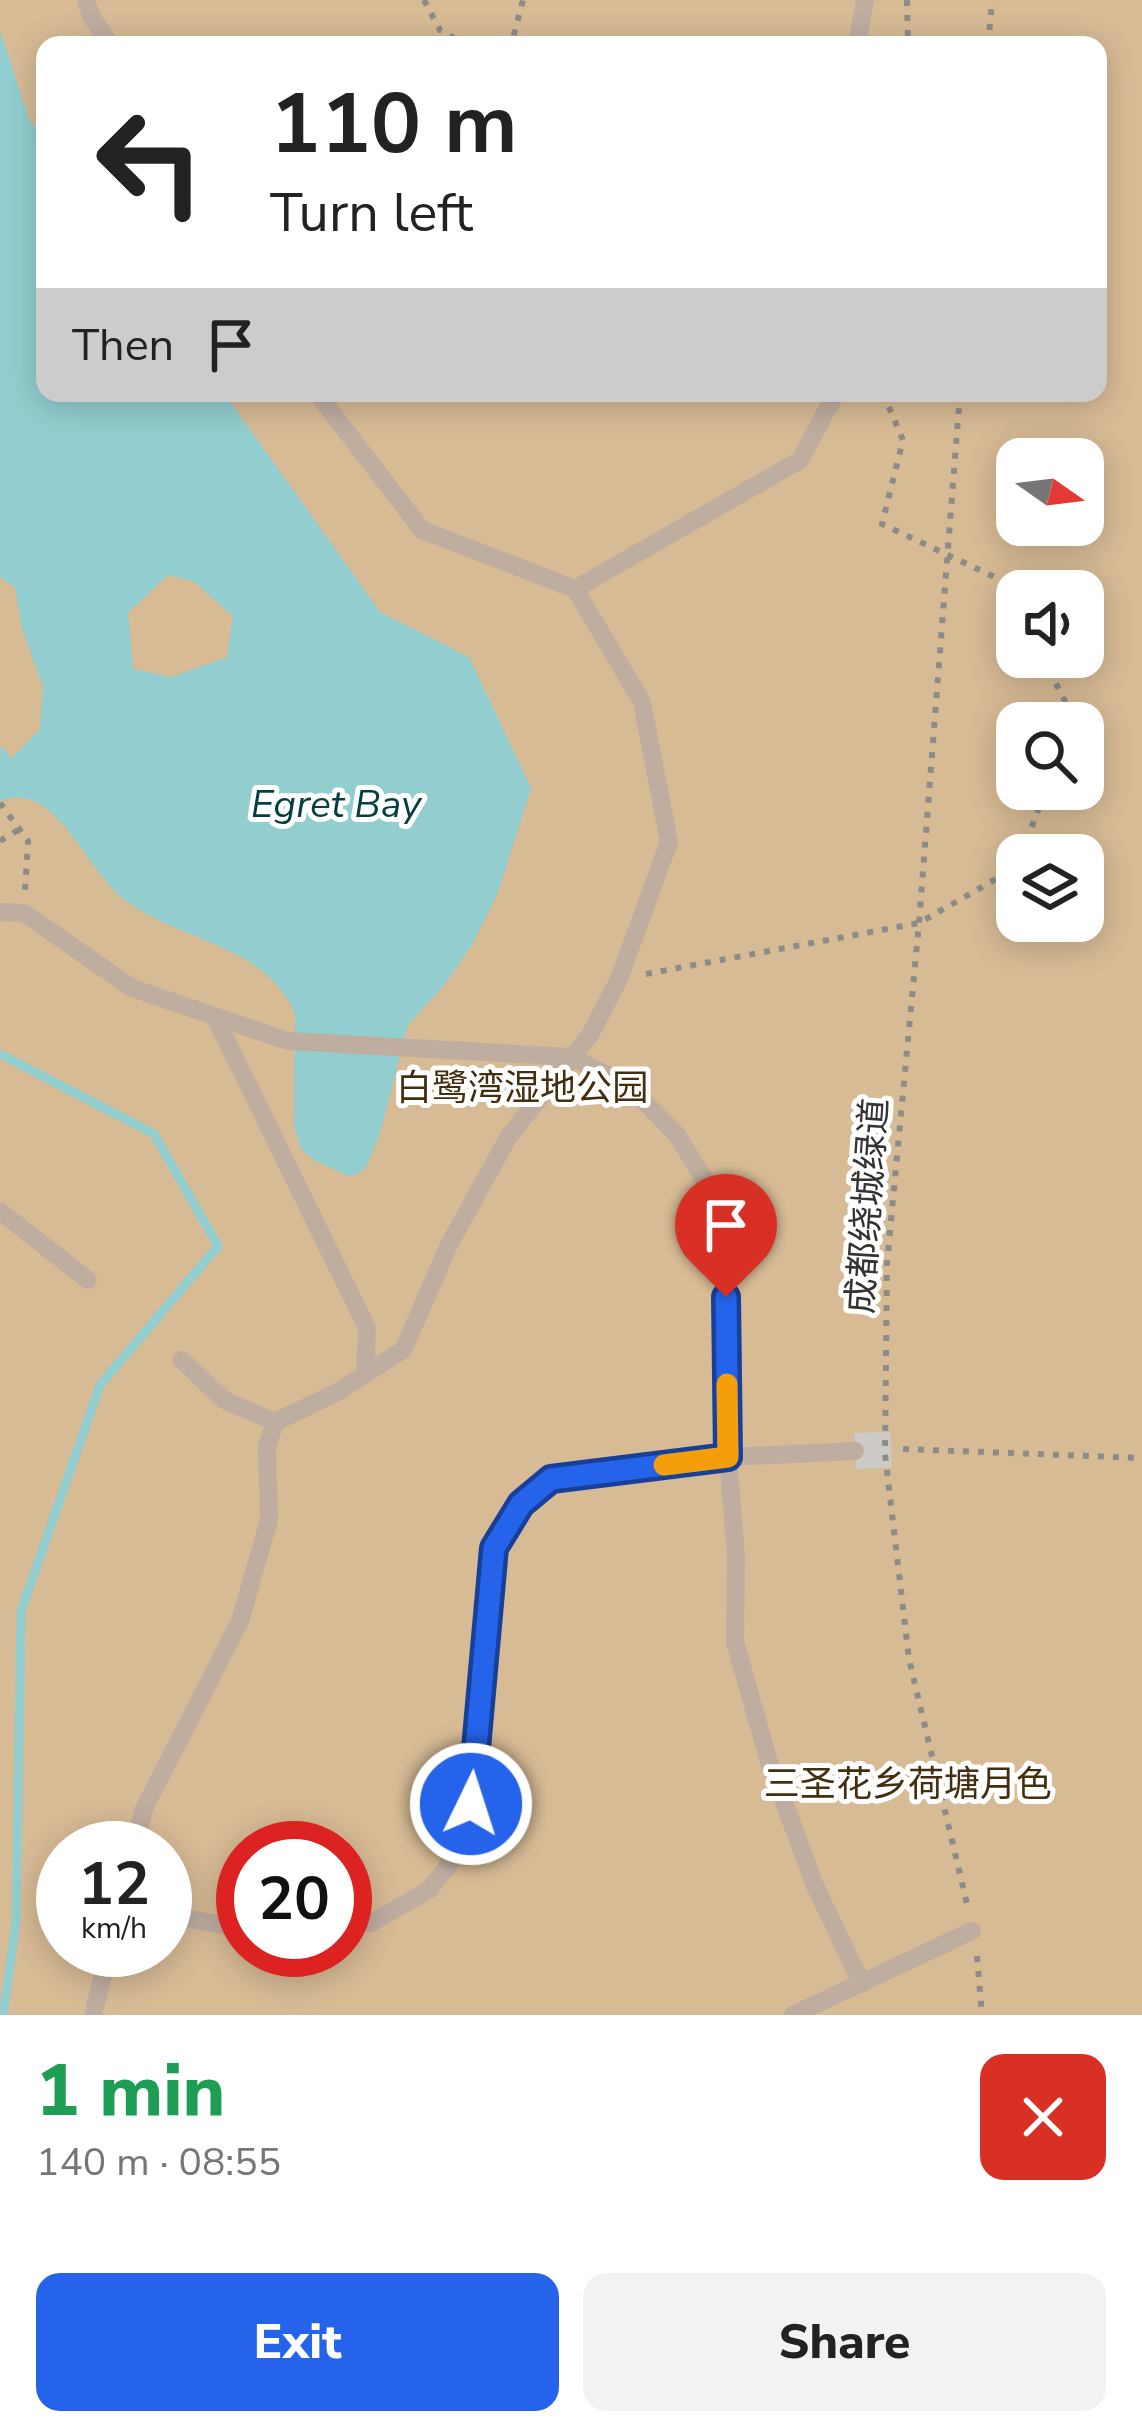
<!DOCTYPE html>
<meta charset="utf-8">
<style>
body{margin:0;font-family:"Nunito Sans","Noto Sans SC",sans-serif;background:#f2f2f2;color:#222;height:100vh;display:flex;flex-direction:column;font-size:45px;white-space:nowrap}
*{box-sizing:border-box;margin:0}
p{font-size:39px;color:#767676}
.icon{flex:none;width:66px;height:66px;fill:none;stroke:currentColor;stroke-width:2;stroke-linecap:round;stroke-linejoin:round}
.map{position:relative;height:2015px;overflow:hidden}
.drawer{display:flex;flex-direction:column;background:#fff;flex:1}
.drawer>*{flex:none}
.banner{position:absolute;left:36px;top:36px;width:1071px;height:366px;border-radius:24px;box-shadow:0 6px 30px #0003;background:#fff;color:#222;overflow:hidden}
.needle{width:78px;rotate:104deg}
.controls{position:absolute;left:996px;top:438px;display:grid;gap:24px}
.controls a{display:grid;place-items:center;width:108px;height:108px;border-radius:24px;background:#fff;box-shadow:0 6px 30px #0003;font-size:60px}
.speed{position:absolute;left:36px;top:1821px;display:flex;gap:24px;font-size:60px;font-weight:700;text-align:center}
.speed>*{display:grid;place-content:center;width:156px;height:156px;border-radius:50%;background:#fff;box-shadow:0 6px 30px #0003;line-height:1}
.speed small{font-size:30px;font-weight:400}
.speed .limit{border:18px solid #d22;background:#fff;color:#111}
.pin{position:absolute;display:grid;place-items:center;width:102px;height:102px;color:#fff;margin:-123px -51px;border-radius:50% 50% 50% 0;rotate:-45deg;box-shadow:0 0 12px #0007}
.pin .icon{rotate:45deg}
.me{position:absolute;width:132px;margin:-66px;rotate:4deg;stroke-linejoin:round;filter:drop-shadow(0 0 9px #0008)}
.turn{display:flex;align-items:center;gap:42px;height:252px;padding:0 36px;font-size:54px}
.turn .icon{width:156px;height:156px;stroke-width:2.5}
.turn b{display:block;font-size:84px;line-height:102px}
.then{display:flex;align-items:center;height:114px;padding:0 36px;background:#0003;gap:24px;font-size:45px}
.round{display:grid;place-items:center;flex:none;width:126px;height:126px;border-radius:24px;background:#f2f2f2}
.overview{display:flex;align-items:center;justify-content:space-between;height:204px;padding:0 36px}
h1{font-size:72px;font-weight:800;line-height:90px;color:#1e9e55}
.button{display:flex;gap:24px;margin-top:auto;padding:24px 36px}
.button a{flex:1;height:138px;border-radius:24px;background:#2563eb;color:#fff;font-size:48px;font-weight:800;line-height:138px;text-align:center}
.button a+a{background:#f2f2f2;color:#222}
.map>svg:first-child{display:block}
.green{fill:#d7bb95;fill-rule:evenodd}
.water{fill:#92cecf;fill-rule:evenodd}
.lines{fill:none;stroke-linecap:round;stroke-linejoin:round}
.stream{stroke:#92cecf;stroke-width:9}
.minor-tunnel{stroke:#cecbc7;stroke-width:36;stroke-dasharray:36 18;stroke-linecap:butt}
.path{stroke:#8e8c88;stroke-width:6;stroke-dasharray:6 9;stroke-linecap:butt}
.service{stroke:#bfada0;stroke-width:18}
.route-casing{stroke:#184099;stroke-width:30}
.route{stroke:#2563eb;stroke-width:21}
.slow{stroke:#f59e0b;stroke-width:21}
.labels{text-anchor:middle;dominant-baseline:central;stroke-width:10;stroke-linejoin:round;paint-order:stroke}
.park-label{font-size:36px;fill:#432e0e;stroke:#fff}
.street-label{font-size:36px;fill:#343331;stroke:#fff}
.water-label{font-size:39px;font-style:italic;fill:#053f41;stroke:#fff}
</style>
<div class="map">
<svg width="1142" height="2015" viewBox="0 0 1142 2015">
<rect width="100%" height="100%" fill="#f5f1ec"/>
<path class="green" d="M 0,0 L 1142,0 L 1142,2015 L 0,2015 ZM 45,45 L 1098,45 L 1098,393 L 45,393 ZM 1017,459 L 1083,459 L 1083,525 L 1017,525 ZM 1017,591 L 1083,591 L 1083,657 L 1017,657 ZM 1017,723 L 1083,723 L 1083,789 L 1017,789 ZM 1017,855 L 1083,855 L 1083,921 L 1017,921 ZM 63,1848 L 165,1848 L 165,1950 L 63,1950 ZM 243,1848 L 345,1848 L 345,1950 L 243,1950 Z"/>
<path class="water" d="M 0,30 L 29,119 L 45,141 L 45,393 L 224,393 L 380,612 L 469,657 L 531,788 L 497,895 L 474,941 L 446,983 L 408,1025 L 380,1133 L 366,1167 L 358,1174 L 349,1176 L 315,1161 L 301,1149 L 294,1126 L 295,1014 C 265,942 174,941 121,897 C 85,867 54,779 0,801 L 0,746 L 12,758 L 40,729 L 43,687 L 22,628 L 15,588 L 0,577 ZM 168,575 L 193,581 L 233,616 L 227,657 L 172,677 L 133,669 L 128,613 Z"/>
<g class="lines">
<path class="stream" d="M 0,1054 L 154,1134 L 218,1246 L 100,1385 L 21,1611 L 16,1922 L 3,2015"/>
<path class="minor-tunnel" d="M 855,1451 L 903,1449"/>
<path class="path" d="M 424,0 L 440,30 L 466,45
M 907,0 L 908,45
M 503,45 L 513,38 L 523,0
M 988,45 L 992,0
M 883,393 L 903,440 L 882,524 L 1003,581 L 1017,609
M 960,393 L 919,923 L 887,1263 L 885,1454 L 909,1659 L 968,1908
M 1042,657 L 1073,716 L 1070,723
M 0,803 L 28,841 L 25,891
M 0,841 L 20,829
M 1021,855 L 1046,789
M 646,974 L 919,923 L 1017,867
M 903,1449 L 1142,1458
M 977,1956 L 982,2015"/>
<path class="service" d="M 86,0 L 91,16 L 111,45
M 857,45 L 865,0
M 575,589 L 800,460 L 836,393
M 0,912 L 24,913 L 132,988 L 288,1041 L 572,1057 L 630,1087 L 677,1135 L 719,1203 L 725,1252 L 728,1457 L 736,1557 L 735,1642 L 769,1762 L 816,1888 L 862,1984
M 216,1019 L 367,1328 L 365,1373
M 0,1211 L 88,1280
M 182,1360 L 224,1400 L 275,1422 L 336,1393 L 403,1350 L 450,1243 L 509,1136 L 590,1035 L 619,979 L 669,842 L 642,702 L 575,589 L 422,530 L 317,393
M 134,1848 L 144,1809 L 240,1621 L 269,1520 L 267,1447 L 275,1422
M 165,1914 L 243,1929
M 345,1925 L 371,1923 L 429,1890 L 469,1839 L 493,1548 L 521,1504 L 551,1479 L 728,1457 L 855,1451
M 93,2015 L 109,1950
M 793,2015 L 972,1931"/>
</g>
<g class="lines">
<defs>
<path id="route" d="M 471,1804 L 494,1548 L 521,1504 L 551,1479 L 728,1457 L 726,1297"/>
</defs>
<use href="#route" class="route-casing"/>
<use href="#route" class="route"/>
<path class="slow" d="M 664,1465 L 728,1457 L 727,1384"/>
</g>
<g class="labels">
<g class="park-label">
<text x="522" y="1088">白鹭湾湿地公园</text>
<text x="908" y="1784">三圣花乡荷塘月色</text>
</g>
<g class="street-label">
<text transform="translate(868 1206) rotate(-86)">成都绕城绿道</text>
</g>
<g class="water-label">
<text x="336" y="804">Egret Bay</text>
</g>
</g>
</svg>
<div class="controls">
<a><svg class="needle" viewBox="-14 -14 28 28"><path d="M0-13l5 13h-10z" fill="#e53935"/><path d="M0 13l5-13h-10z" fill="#767676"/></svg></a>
<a><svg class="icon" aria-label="sound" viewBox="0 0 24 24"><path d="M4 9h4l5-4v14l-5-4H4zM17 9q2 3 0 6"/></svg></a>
<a><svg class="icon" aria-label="search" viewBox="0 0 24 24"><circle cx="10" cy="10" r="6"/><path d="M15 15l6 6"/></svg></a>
<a><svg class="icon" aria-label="layers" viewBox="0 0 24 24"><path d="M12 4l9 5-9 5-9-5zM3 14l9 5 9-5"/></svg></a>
</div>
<div class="speed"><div>12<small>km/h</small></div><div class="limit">20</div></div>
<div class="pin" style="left:726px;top:1297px;background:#d93025"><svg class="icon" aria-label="arrive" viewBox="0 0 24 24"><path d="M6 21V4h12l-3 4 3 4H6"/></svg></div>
<svg class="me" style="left:471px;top:1804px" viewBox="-20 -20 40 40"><circle r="17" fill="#2563eb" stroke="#fff" stroke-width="3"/><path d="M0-11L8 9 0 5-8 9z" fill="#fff"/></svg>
<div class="banner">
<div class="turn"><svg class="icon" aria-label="left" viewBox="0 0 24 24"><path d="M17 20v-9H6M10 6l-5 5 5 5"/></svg><div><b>110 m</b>Turn left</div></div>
<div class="then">Then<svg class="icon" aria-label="arrive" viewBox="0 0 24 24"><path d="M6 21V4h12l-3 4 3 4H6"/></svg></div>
</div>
</div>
<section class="drawer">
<div class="overview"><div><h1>1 min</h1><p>140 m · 08:55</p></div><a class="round" style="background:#d93025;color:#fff"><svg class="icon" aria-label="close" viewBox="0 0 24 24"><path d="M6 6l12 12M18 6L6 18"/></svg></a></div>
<div class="button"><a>Exit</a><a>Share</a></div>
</section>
